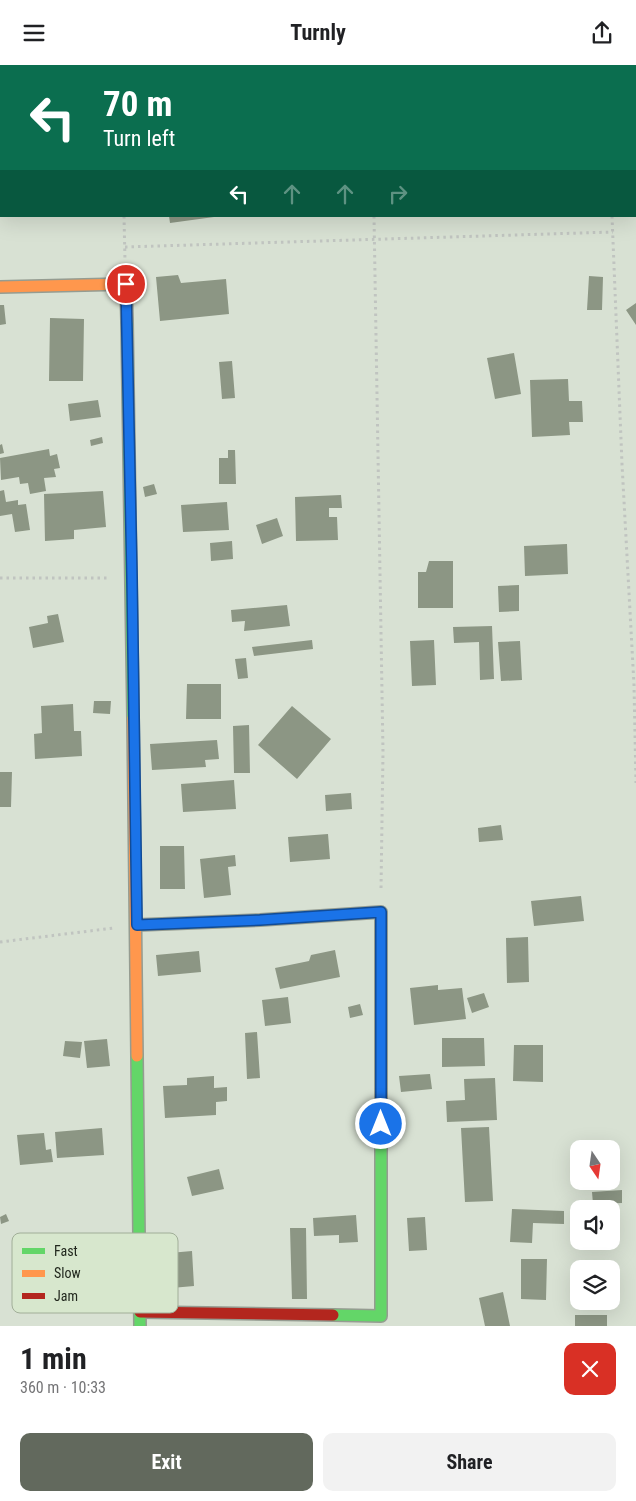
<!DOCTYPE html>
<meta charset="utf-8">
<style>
body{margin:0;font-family:"Roboto Condensed",sans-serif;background:#f2f2f2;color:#202124;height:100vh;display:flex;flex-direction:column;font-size:19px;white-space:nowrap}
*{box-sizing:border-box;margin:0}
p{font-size:16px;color:#757577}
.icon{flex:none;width:28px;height:28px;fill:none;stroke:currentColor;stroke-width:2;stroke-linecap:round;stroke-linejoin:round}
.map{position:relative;height:1261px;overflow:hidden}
.panel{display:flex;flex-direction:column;background:#fff;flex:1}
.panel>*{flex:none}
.banner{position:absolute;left:0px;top:0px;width:636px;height:152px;box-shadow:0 5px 20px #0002;background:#0b6e4f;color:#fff;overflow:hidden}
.needle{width:32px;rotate:167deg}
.buttons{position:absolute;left:570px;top:1075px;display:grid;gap:10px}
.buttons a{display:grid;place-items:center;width:50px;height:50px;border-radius:10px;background:#fff;box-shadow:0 5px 20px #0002;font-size:25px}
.pin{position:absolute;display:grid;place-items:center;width:42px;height:42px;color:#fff;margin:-21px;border:2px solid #fff;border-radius:50%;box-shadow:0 1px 5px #0007}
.me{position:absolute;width:55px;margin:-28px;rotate:0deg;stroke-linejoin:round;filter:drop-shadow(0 0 4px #0008)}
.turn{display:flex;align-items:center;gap:18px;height:105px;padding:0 20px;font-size:22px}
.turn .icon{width:65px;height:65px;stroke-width:2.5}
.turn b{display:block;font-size:35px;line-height:42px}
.lanes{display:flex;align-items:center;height:48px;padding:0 20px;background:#0003;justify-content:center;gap:25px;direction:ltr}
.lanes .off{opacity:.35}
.round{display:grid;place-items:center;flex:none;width:52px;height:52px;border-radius:10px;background:#f2f2f2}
.overview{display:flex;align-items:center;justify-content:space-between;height:85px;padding:0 20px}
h1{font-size:30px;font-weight:700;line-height:38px}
.action{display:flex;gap:10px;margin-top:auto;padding:10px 20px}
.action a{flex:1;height:58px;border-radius:10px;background:#62695d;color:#fff;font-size:20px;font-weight:700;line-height:58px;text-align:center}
.action a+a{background:#f2f2f2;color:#202124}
header{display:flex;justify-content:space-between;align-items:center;height:65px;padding:0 20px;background:#fff;font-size:22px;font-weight:700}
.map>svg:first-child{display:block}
.building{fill:#8c9684}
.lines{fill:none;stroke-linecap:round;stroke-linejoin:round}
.fast-casing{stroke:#959c91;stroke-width:14}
.slow-casing{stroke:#959c91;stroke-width:14}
.jam-casing{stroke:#959c91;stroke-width:14}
.path{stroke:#c0c4c0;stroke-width:3;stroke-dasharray:2.5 4;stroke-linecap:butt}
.fast{stroke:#63d668;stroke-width:11}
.slow{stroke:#ff974d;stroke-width:11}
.jam{stroke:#b3261e;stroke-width:11}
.route-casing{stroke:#114b97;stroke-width:12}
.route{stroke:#1a73e8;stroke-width:9}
.key{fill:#d7e7cd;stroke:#a1ae98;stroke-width:1}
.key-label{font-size:14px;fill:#22281e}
</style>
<header><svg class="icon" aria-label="menu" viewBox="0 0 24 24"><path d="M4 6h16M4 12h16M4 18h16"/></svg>Turnly<svg class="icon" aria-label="share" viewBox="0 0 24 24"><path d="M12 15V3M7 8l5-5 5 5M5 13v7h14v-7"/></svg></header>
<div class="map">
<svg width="636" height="1261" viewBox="0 0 636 1261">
<rect width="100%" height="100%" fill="#d8e1d3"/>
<path class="building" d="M 169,151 L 214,151 L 214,152 L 170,158 Z
M 178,210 L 181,218 L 226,214 L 229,249 L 160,256 L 156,212 Z
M 589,211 L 603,212 L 602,245 L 587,245 Z
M 636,238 L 636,260 L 626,245 Z
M 0,240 L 4,240 L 6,259 L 0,260 Z
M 50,253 L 84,254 L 83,316 L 49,316 Z
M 514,288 L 521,329 L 495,334 L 487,293 Z
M 232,296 L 235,333 L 222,334 L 219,297 Z
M 568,314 L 569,336 L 582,336 L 583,357 L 569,357 L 570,370 L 532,372 L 530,315 Z
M 98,335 L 101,352 L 70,356 L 68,339 Z
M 102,372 L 103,378 L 91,381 L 90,375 Z
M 2,379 L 4,388 L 0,389 L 0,380 Z
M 49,384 L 50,391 L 57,389 L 60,403 L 54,404 L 56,412 L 44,413 L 46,426 L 30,429 L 28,418 L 20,419 L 19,412 L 1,415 L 0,393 Z
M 228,385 L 235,385 L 236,419 L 219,419 L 219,393 L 228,393 Z
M 154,419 L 157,429 L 145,432 L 143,422 Z
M 4,425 L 6,437 L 18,435 L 18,440 L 26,439 L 30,465 L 15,467 L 12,449 L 0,451 L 0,426 Z
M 103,426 L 106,462 L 74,465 L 74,474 L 45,476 L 44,429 Z
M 341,430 L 342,443 L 329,443 L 329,452 L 337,452 L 338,475 L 296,476 L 295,432 Z
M 227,437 L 229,465 L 183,467 L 181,440 Z
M 277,453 L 283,471 L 262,479 L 256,460 Z
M 232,476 L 233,494 L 211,496 L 210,478 Z
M 567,479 L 568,509 L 525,511 L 524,481 Z
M 429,496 L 453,496 L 453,543 L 418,543 L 418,507 L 426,507 Z
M 519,520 L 519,546 L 499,547 L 498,521 Z
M 287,540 L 290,561 L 244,566 L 245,556 L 232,557 L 231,545 Z
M 58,549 L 64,577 L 33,583 L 29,562 L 48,558 L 47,551 Z
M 492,561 L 494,614 L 480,615 L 479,577 L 454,578 L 453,562 Z
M 312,575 L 313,584 L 254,591 L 252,582 Z
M 434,575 L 436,620 L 412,621 L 410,576 Z
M 520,576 L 522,615 L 501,616 L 498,577 Z
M 246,593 L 248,613 L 238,614 L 235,594 Z
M 187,619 L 221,619 L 221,654 L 186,654 Z
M 94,636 L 111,636 L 110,649 L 93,648 Z
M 73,639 L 74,666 L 81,666 L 82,691 L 35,694 L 34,669 L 42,668 L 41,641 Z
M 292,641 L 331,674 L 297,714 L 258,680 Z
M 249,660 L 250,708 L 234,708 L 233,661 Z
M 217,675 L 219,694 L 205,695 L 206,702 L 152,705 L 150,679 Z
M 0,707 L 12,707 L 11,742 L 0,742 Z
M 234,715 L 236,744 L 183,747 L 181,719 Z
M 351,728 L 352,744 L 326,746 L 325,730 Z
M 501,760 L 503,775 L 479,777 L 478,763 Z
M 328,769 L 330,794 L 290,797 L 288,772 Z
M 160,781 L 184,781 L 185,824 L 160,824 Z
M 235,790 L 236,801 L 228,802 L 231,830 L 204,833 L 200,794 Z
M 581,831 L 584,856 L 534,861 L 531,836 Z
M 528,872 L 529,917 L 507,918 L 506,873 Z
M 335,885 L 340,912 L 280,924 L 275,903 L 309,896 L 311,890 Z
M 199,886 L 201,907 L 158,911 L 156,890 Z
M 438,920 L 438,925 L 462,923 L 466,954 L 414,960 L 410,923 Z
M 484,928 L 489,942 L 472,948 L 467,933 Z
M 288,932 L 291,958 L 265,961 L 262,935 Z
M 360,939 L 363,950 L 350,953 L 348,942 Z
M 257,967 L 260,1013 L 247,1014 L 245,968 Z
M 442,973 L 484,973 L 485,1001 L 442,1002 Z
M 107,974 L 110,1001 L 87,1003 L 84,976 Z
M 65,976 L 82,977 L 80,993 L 63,991 Z
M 514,980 L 543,980 L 543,1017 L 513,1016 Z
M 430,1009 L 432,1024 L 401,1027 L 399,1011 Z
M 214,1011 L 214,1023 L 227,1022 L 227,1036 L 216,1037 L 216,1050 L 165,1053 L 163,1021 L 187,1020 L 187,1013 Z
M 495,1013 L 497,1055 L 447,1057 L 446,1036 L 465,1035 L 464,1014 Z
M 489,1062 L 493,1136 L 465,1137 L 461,1063 Z
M 102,1063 L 104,1090 L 57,1093 L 55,1067 Z
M 44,1068 L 46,1085 L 51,1084 L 53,1097 L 20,1100 L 17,1070 Z
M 219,1104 L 224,1124 L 192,1131 L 187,1112 Z
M 622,1125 L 622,1138 L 593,1139 L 592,1127 Z
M 512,1144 L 564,1146 L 564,1159 L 533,1158 L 532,1178 L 510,1177 Z
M 6,1149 L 9,1156 L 1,1159 L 0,1152 Z
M 356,1150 L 358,1177 L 339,1178 L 339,1170 L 314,1171 L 313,1153 Z
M 425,1152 L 427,1185 L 409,1186 L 407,1153 Z
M 290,1163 L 306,1163 L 307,1234 L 292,1234 Z
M 192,1186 L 194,1221 L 160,1224 L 158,1189 Z
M 521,1194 L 547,1194 L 546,1235 L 521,1234 Z
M 503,1227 L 510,1261 L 485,1261 L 479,1233 Z
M 575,1250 L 607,1250 L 607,1261 L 575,1261 Z"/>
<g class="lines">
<defs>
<path id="fast" d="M 127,256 L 133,653
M 137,860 L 260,855 L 381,847 L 381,1251 L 333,1250
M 137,991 L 140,1261"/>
<path id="slow" d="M 0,222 L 126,219 L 127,256
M 133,653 L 137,991"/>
<path id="jam" d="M 140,1247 L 333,1250"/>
</defs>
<use href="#fast" class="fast-casing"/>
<use href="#slow" class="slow-casing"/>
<use href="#jam" class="jam-casing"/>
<path class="path" d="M 121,0 L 121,1
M 610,0 L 610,1
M 381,1 L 381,0
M 124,151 L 125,196
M 374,151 L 383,687 L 381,824
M 612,151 L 622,399 L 634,620 L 636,718
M 125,182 L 613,167
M 0,513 L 109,513
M 0,877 L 114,863"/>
<use href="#fast" class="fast"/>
<use href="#slow" class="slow"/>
<use href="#jam" class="jam"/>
</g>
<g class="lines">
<defs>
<path id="route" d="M 126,219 L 132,513 L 137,860 L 260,855 L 381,847 L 381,1059"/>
</defs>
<use href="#route" class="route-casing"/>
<use href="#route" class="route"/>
</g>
<rect x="12" y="1168" width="166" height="80" rx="8" class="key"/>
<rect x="22" y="1183" width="23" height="6" fill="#63d668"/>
<rect x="22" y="1205" width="23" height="7" fill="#ff974d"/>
<rect x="22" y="1228" width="23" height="6" fill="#b3261e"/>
<g class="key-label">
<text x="54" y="1191">Fast</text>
<text x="54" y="1213">Slow</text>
<text x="54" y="1236">Jam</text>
</g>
</svg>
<div class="buttons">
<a><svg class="needle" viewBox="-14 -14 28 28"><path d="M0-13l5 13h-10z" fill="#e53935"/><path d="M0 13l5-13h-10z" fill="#757577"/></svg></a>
<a><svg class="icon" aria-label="sound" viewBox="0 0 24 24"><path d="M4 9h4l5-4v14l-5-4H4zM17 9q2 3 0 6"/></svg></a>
<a><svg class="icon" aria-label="layers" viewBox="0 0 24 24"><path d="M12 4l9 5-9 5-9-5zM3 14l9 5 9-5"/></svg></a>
</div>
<div class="pin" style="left:126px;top:219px;background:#d93025"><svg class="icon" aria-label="arrive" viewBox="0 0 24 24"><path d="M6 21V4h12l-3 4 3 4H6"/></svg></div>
<svg class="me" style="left:381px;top:1059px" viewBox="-20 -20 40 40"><circle r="17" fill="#1a73e8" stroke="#fff" stroke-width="3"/><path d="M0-11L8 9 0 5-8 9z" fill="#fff"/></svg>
<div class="banner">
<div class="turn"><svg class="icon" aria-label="left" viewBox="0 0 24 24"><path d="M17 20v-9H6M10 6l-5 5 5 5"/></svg><div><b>70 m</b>Turn left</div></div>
<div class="lanes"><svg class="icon" aria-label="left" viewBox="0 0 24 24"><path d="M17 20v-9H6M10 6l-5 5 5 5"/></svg><svg class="icon off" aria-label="ahead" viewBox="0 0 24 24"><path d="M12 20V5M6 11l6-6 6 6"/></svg><svg class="icon off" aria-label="ahead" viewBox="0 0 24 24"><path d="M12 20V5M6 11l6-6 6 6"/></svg><svg class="icon off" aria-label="right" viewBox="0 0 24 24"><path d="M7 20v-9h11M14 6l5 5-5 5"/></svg></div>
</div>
</div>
<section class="panel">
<div class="overview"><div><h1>1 min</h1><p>360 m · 10:33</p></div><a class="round" style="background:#d93025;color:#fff"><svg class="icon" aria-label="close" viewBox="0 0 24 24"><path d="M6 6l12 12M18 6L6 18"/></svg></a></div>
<div class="action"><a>Exit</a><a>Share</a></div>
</section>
